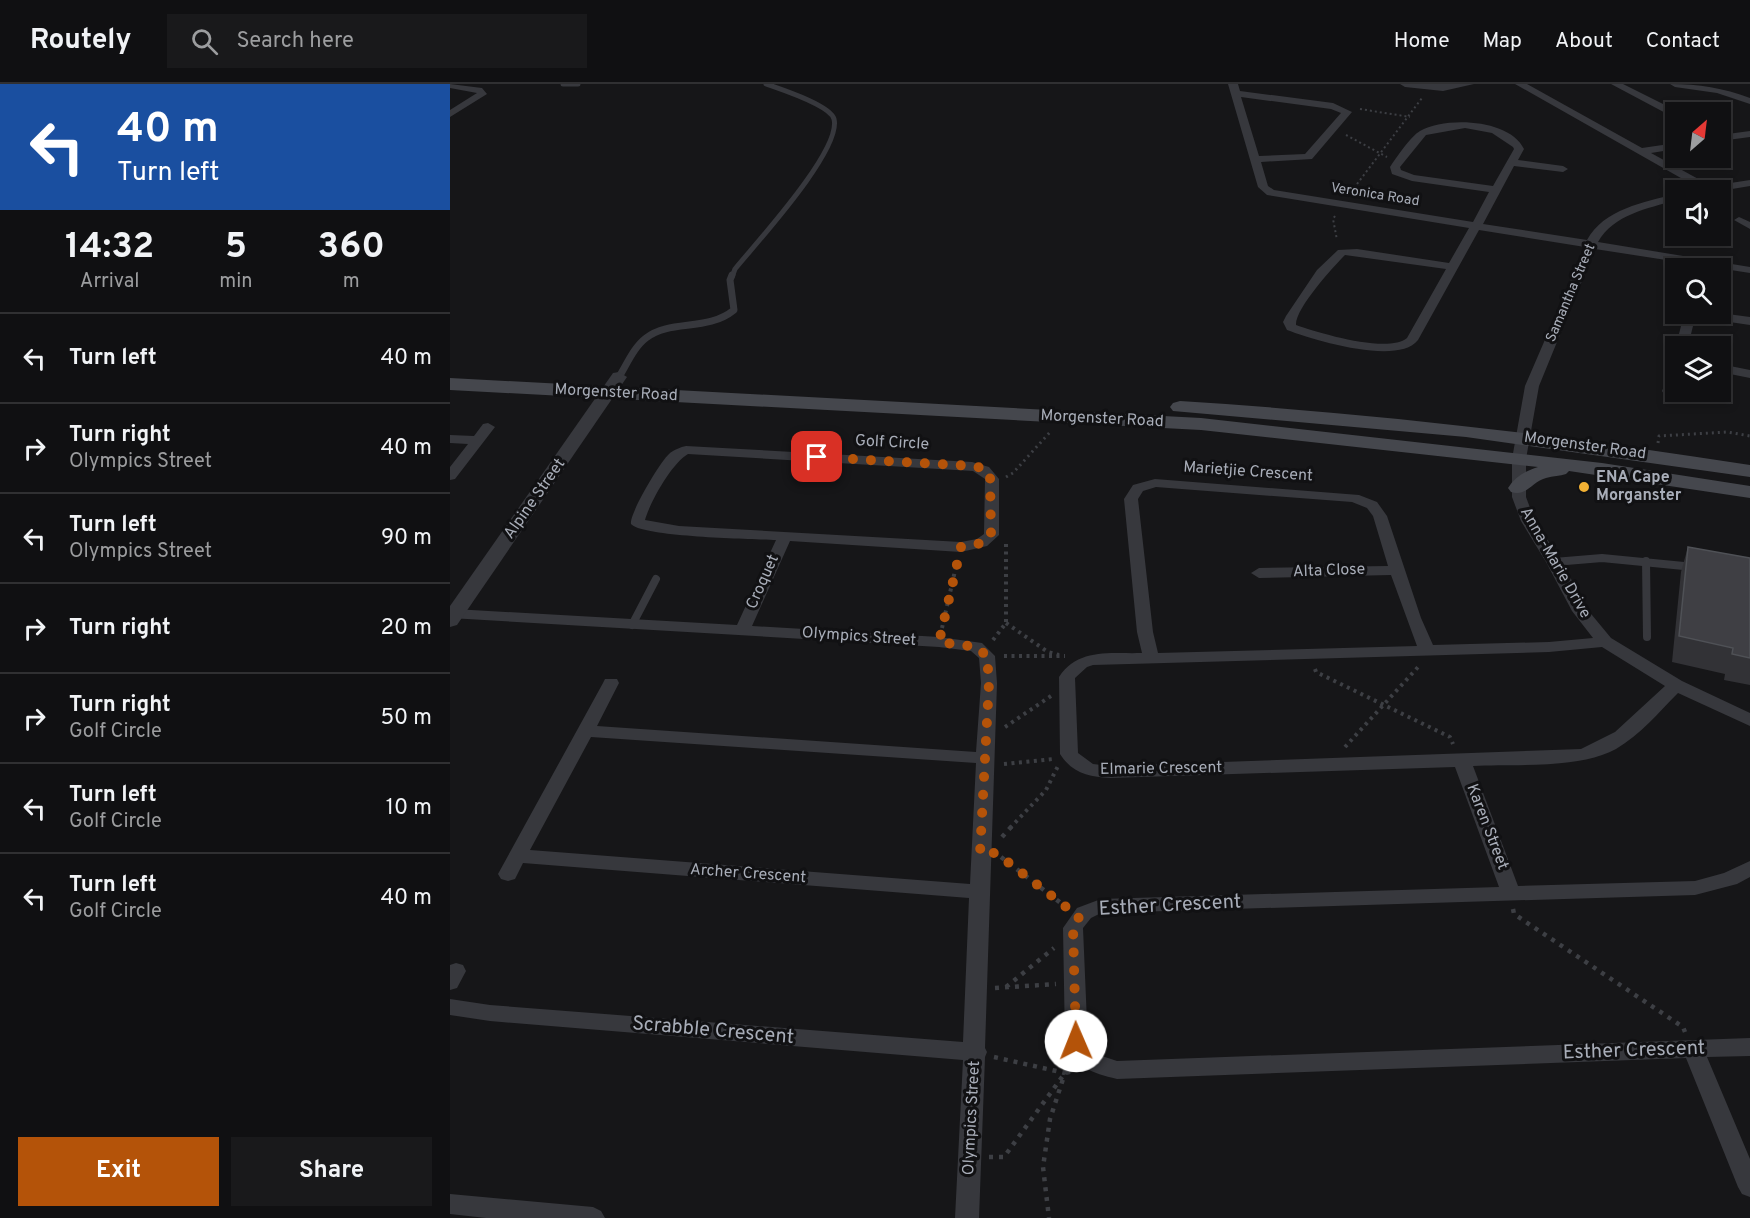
<!DOCTYPE html>
<style>
body{margin:0;font-family:Overpass,sans-serif;background:#19191b;color:#f1f3f6;height:100vh;display:flex;flex-direction:column;font-size:22px;white-space:nowrap}
*{box-sizing:border-box;margin:0}
p{font-size:20px;color:#9c9d9f}
.icon{flex:none;width:33px;height:33px;fill:none;stroke:currentColor;stroke-width:2;stroke-linecap:round;stroke-linejoin:round}
.map{position:relative;flex:1;overflow:hidden}
.side{display:flex;flex-direction:column;background:#101012;width:450px}
.side>*{flex:none}
.top-card{background:#1a4fa0;color:#fff;overflow:hidden}
.needle{width:39px;rotate:28deg}
.tools{position:absolute;left:1215px;top:18px;display:grid;gap:12px}
.tools a{display:grid;place-items:center;width:66px;height:66px;border-radius:0px;background:#101012;box-shadow:0 3px 9px #0003,0 0 0 2px #303032;font-size:30px}
.pin{position:absolute;display:grid;place-items:center;width:51px;height:51px;color:#fff;margin:-26px;border-radius:12px;box-shadow:0 3px 9px #0006}
.me{position:absolute;width:66px;margin:-33px;rotate:359deg;stroke-linejoin:round;filter:drop-shadow(0 0 4px #0008)}
.turn{display:flex;align-items:center;gap:21px;height:126px;padding:0 18px;font-size:27px}
.turn .icon{width:78px;height:78px;stroke-width:2.5}
.turn b{display:block;font-size:42px;line-height:51px}
.eta{display:flex;justify-content:space-evenly;align-items:center;height:102px;text-align:center}
.eta b{font-size:36px;font-weight:700;line-height:42px}
.action{display:flex;gap:12px;margin-top:auto;padding:12px 18px}
.action a{flex:1;height:69px;border-radius:0px;background:#b45309;color:#fff;font-size:24px;font-weight:700;line-height:69px;text-align:center}
.action a+a{background:#19191b;color:#f1f3f6}
ul{padding:0;list-style:none}
li{display:flex;align-items:center;gap:18px;height:90px;padding:0 18px;border-top:2px solid #303032}
li div{flex:1}
li b{display:block;font-size:22px}
li em{font-style:normal}
header{display:flex;align-items:center;gap:36px;box-sizing:border-box;height:84px;padding:0 30px;background:#101012;border-bottom:2px solid #303032}
header strong{font-size:28px}
nav{display:flex;gap:33px;margin-inline-start:auto;font-size:21px}
.search{width:420px;height:54px;background:#19191b;display:flex;align-items:center;gap:15px;box-sizing:border-box;padding:0 21px;border-radius:0px;color:#9c9d9f;font-size:22px}
main{display:flex;flex:1;min-height:0}
.map>svg:first-child{display:block}
.lines{fill:none;stroke-linecap:round;stroke-linejoin:round}
.path-far3{stroke:#3d3f44;stroke-width:2;stroke-dasharray:2 3;stroke-linecap:butt}
.path-far2{stroke:#3d3f44;stroke-width:3;stroke-dasharray:2 4;stroke-linecap:butt}
.path-far1{stroke:#3d3f44;stroke-width:4;stroke-dasharray:3 4.5;stroke-linecap:butt}
.path{stroke:#3d3f44;stroke-width:4.5;stroke-dasharray:4 6;stroke-linecap:butt}
.service-far2{stroke:#37383d;stroke-width:5}
.service-far1{stroke:#37383d;stroke-width:7}
.service{stroke:#37383d;stroke-width:8}
.minor{fill:#37383d;fill-rule:evenodd}
.tertiary{fill:#37383d;fill-rule:evenodd}
.secondary{fill:#45474d;fill-rule:evenodd}
.wall{fill:#323236}
.building{fill:#3f3f44;stroke:#4f5156;stroke-width:1.5}
.route{stroke:#b45309;stroke-width:10;stroke-dasharray:0 18}
.poi-dot{fill:#f2b134;stroke:#111113;stroke-width:2}
.labels{text-anchor:middle;dominant-baseline:central;stroke-width:6;stroke-linejoin:round;paint-order:stroke}
.far-street-label{font-size:14px;fill:#a8adb8;stroke:#111113}
.street-label{font-size:16px;fill:#a8adb8;stroke:#111113}
.poi-label{font-size:16px;font-weight:bold;fill:#a8adb8;stroke:#111113;text-anchor:start}
.near-street-label{font-size:20px;fill:#a8adb8;stroke:#111113}
</style>
<header>
<strong>Routely</strong>
<div class="search"><svg class="icon" aria-label="search" viewBox="0 0 24 24"><circle cx="10" cy="10" r="6"/><path d="M15 15l6 6"/></svg>Search here</div>
<nav><a>Home</a><a>Map</a><a>About</a><a>Contact</a></nav>
</header>
<main>
<section class="side">
<div class="top-card">
<div class="turn"><svg class="icon" aria-label="left" viewBox="0 0 24 24"><path d="M17 20v-9H6M10 6l-5 5 5 5"/></svg><div><b>40 m</b>Turn left</div></div>
</div>
<div class="eta">
<div><b>14:32</b><p>Arrival</p></div>
<div><b>5</b><p>min</p></div>
<div><b>360</b><p>m</p></div>
</div>
<ul>
<li><svg class="icon" aria-label="left" viewBox="0 0 24 24"><path d="M17 20v-9H6M10 6l-5 5 5 5"/></svg><div><b>Turn left</b></div><em>40 m</em></li>
<li><svg class="icon" aria-label="right" viewBox="0 0 24 24"><path d="M7 20v-9h11M14 6l5 5-5 5"/></svg><div><b>Turn right</b><p>Olympics Street</p></div><em>40 m</em></li>
<li><svg class="icon" aria-label="left" viewBox="0 0 24 24"><path d="M17 20v-9H6M10 6l-5 5 5 5"/></svg><div><b>Turn left</b><p>Olympics Street</p></div><em>90 m</em></li>
<li><svg class="icon" aria-label="right" viewBox="0 0 24 24"><path d="M7 20v-9h11M14 6l5 5-5 5"/></svg><div><b>Turn right</b></div><em>20 m</em></li>
<li><svg class="icon" aria-label="right" viewBox="0 0 24 24"><path d="M7 20v-9h11M14 6l5 5-5 5"/></svg><div><b>Turn right</b><p>Golf Circle</p></div><em>50 m</em></li>
<li><svg class="icon" aria-label="left" viewBox="0 0 24 24"><path d="M17 20v-9H6M10 6l-5 5 5 5"/></svg><div><b>Turn left</b><p>Golf Circle</p></div><em>10 m</em></li>
<li><svg class="icon" aria-label="left" viewBox="0 0 24 24"><path d="M17 20v-9H6M10 6l-5 5 5 5"/></svg><div><b>Turn left</b><p>Golf Circle</p></div><em>40 m</em></li>
</ul>
<div class="action"><a>Exit</a><a>Share</a></div>
</section>
<div class="map">
<svg width="1300" height="1134" viewBox="0 0 1300 1134">
<rect width="100%" height="100%" fill="#161618"/>
<g class="lines">
<path class="path-far3" d="M 910,25 L 960,33
M 896,51 L 937,73
M 901,108 L 972,14
M 885,132 L 883,135 L 887,156"/>
<path class="path-far2" d="M 1208,359 L 1209,352 L 1277,348 L 1300,352
M 556,393 L 563,389 L 601,347"/>
<path class="path-far1" d="M 556,539 L 598,568 L 609,571
M 492,544 L 507,478
M 543,556 L 556,539 L 556,459 L 554,459
M 554,572 L 615,572
M 865,585 L 866,588 L 1000,653 L 1003,660
M 555,643 L 601,612
M 895,663 L 969,582
M 554,680 L 603,675
M 560,744 L 596,706 L 608,682"/>
<path class="path" d="M 552,753 L 562,742
M 551,773 L 616,823
M 1063,825 L 1064,830 L 1233,943 L 1235,948
M 556,903 L 604,864
M 545,904 L 606,900
M 544,973 L 615,989 L 600,1035 L 593,1083 L 599,1134
M 539,1073 L 554,1073 L 615,989 L 623,987"/>
<path class="service-far2" d="M 113,0 L 128,0
M 282,193 L 285,185 C 306,159 392,66 384,35 C 380,21 330,5 316,0"/>
<path class="service-far1" d="M 169,293 C 177,280 184,263 196,254 C 221,235 257,248 284,226 L 280,196 L 282,191"/>
<path class="service" d="M 1196,477 L 1197,553
M 1104,478 L 1152,474 L 1244,483
M 182,541 L 206,495"/>
<path class="minor" d="M 0,0 L 32,4 L 37,10 L 0,33 L 0,26 L 27,9 L 0,4 Z
M 778,0 L 788,0 L 790,7 L 883,19 L 902,28 L 862,75 L 811,78 L 818,102 L 824,106 L 1023,138 L 1039,108 L 962,97 L 942,90 L 940,83 C 946,74 961,52 970,47 C 996,32 1060,35 1074,65 L 1068,76 L 1113,82 L 1118,85 L 1113,88 L 1064,82 L 1033,140 L 1137,156 C 1154,125 1194,118 1226,110 L 1226,116 C 1197,125 1164,130 1148,158 L 1300,183 L 1300,189 L 1145,165 L 1089,302 L 1076,375 L 1076,413 L 1085,437 L 1112,478 L 1137,525 L 1161,554 L 1232,597 L 1300,629 L 1300,642 L 1228,609 C 1209,628 1190,651 1166,665 C 1130,685 1065,680 1023,682 L 1068,802 L 1245,797 L 1274,789 L 1300,777 L 1300,793 L 1287,800 L 1245,811 L 651,829 L 641,834 L 633,844 L 638,962 L 649,971 L 667,977 L 1300,954 L 1300,972 L 1257,973 L 1300,1075 L 1300,1113 L 1292,1110 L 1288,1103 L 1236,974 L 667,995 C 642,989 624,983 615,957 L 613,844 L 627,824 L 651,815 L 1049,803 L 1005,683 L 660,694 C 639,693 622,689 610,670 L 609,593 C 628,564 660,570 692,569 L 687,548 L 674,415 L 683,401 L 705,395 L 909,411 L 927,418 L 937,432 L 971,534 L 983,561 L 1099,558 L 1143,554 L 1122,527 L 1096,478 L 1071,437 L 1062,413 L 1062,375 L 1075,302 L 1135,163 L 1029,146 L 968,256 C 948,282 864,256 837,246 L 833,238 L 836,232 L 867,186 L 888,166 L 907,165 L 999,179 L 1019,144 L 817,111 L 808,103 ZM 791,13 L 881,25 L 891,29 L 855,70 L 809,72 ZM 1015,44 L 1042,49 L 1063,63 L 1064,65 L 1043,102 L 964,91 L 951,86 L 950,83 L 976,51 ZM 895,171 L 996,185 L 957,254 C 938,270 869,249 846,241 C 845,225 883,183 895,171 ZM 706,403 L 902,418 L 917,424 L 923,432 L 938,482 L 809,484 L 801,489 L 809,494 L 941,491 L 967,562 L 708,569 L 703,548 L 688,415 L 693,407 ZM 1152,563 L 1215,602 L 1165,648 L 1131,665 L 660,682 L 643,680 L 628,669 L 625,594 L 637,583 L 643,581 L 1099,568 Z
M 950,0 L 1024,0 L 993,7 L 955,3 Z
M 1065,0 L 1077,0 L 1192,64 L 1226,59 L 1226,65 L 1201,69 L 1261,102 L 1300,96 L 1300,102 L 1270,107 L 1252,106 Z
M 1161,0 L 1173,0 L 1229,28 L 1226,28 L 1226,34 L 1223,33 Z
M 1220,0 C 1249,0 1273,4 1300,14 L 1300,20 L 1267,9 L 1225,3 Z
M 1300,47 L 1300,53 L 1270,57 L 1270,51 Z
M 1289,133 L 1300,138 L 1300,145 L 1284,136 Z
M 1270,229 L 1300,233 L 1300,241 L 1252,234 L 1246,230 L 1238,262 L 1226,262 L 1234,230 Z
M 1270,280 L 1300,286 L 1300,294 L 1270,288 Z
M 1226,284 L 1226,307 L 1219,311 L 1214,310 L 1212,307 L 1220,288 Z
M 38,339 L 45,343 L 5,395 L 0,396 L 0,383 L 18,360 L 0,359 L 0,351 L 24,352 L 33,340 Z
M 236,362 L 522,378 L 539,383 L 549,395 L 549,451 L 537,462 L 511,468 L 340,457 L 302,542 L 489,553 L 532,559 L 545,572 L 547,599 L 535,964 L 537,968 L 535,973 L 529,1134 L 505,1134 L 513,976 L 40,937 L 0,931 L 0,915 L 40,921 L 513,958 L 519,814 L 73,779 L 65,795 L 58,797 L 51,795 L 48,790 L 153,599 L 155,595 L 167,595 L 169,599 L 147,642 L 526,668 L 531,599 L 529,574 L 521,567 L 489,563 L 0,534 L 0,526 L 4,525 L 287,541 L 326,456 C 302,455 192,453 181,440 C 179,430 210,378 219,370 C 223,366 231,363 236,362 ZM 238,370 L 523,387 L 535,395 L 534,450 L 527,455 L 511,458 L 229,442 L 195,436 C 200,418 222,379 238,370 ZM 141,653 L 526,679 L 520,800 L 80,766 Z
M 6,879 L 13,881 L 16,887 L 7,904 L 0,906 L 0,881 Z
M 0,1110 L 143,1123 L 151,1127 L 155,1134 L 36,1134 L 0,1130 Z"/>
<path class="tertiary" d="M 169,288 L 177,293 L 7,541 L 0,543 L 0,522 L 163,289 Z"/>
<path class="secondary" d="M 0,294 L 751,334 L 1152,379 L 1300,402 L 1300,414 L 1119,387 L 1116,390 C 1110,392 1103,392 1096,394 C 1081,398 1077,413 1061,408 L 1058,404 C 1065,393 1075,387 1088,383 L 751,346 L 0,306 Z
M 730,317 C 921,329 1111,351 1300,381 L 1300,393 L 1016,353 L 723,327 L 720,323 L 723,319 Z"/>
</g>
<path class="wall" d="M 1238,463 L 1300,474 L 1300,601 L 1274,596 L 1275,590 L 1222,578 L 1231,488 Z"/>
<path class="building" d="M 1238,463 L 1300,474 L 1300,574 L 1282,570 L 1283,564 L 1229,552 Z"/>
<g class="lines">
<path class="route" d="M 367,373 L 522,382 L 532,384 L 540,390 L 541,451 L 532,459 L 511,463 L 489,558 L 526,563 L 537,572 L 539,599 L 530,769 L 546,769 L 629,833 L 623,844 L 626,957"/>
</g>
<circle class="poi-dot" cx="1134" cy="403" r="6"/>
<g class="labels">
<g class="far-street-label">
<text transform="translate(925 111) rotate(9)">Veronica Road</text>
<text transform="translate(1121 209) rotate(-67)">Samantha Street</text>
</g>
<g class="street-label">
<text transform="translate(166 309) rotate(3)">Morgenster Road</text>
<text transform="translate(652 335) rotate(3)">Morgenster Road</text>
<text transform="translate(442 359) rotate(3)">Golf Circle</text>
<text transform="translate(1135 362) rotate(8)">Morgenster Road</text>
<text transform="translate(798 388) rotate(4)">Marietjie Crescent</text>
<text transform="translate(85 415) rotate(-55)">Alpine Street</text>
<text transform="translate(1105 479) rotate(60)">Anna-Marie Drive</text>
<text transform="translate(879 487) rotate(-2)">Alta Close</text>
<text transform="translate(313 498) rotate(-66)">Croquet</text>
<text transform="translate(409 553) rotate(4)">Olympics Street</text>
<text transform="translate(711 685) rotate(-1)">Elmarie Crescent</text>
<text transform="translate(1037 743) rotate(69)">Karen Street</text>
<text transform="translate(298 790) rotate(4)">Archer Crescent</text>
<text transform="translate(522 1034) rotate(-87)">Olympics Street</text>
</g>
<g class="poi-label">
<text x="1146" y="394">ENA Cape<tspan x="1146" dy="18">Morganster</tspan></text>
</g>
<g class="near-street-label">
<text transform="translate(720 822) rotate(-3)">Esther Crescent</text>
<text transform="translate(263 947) rotate(5)">Scrabble Crescent</text>
<text transform="translate(1184 967) rotate(-2)">Esther Crescent</text>
</g>
</g>
</svg>
<div class="tools">
<a><svg class="needle" viewBox="-14 -14 28 28"><path d="M0-13l5 13h-10z" fill="#e53935"/><path d="M0 13l5-13h-10z" fill="#9c9d9f"/></svg></a>
<a><svg class="icon" aria-label="sound" viewBox="0 0 24 24"><path d="M4 9h4l5-4v14l-5-4H4zM17 9q2 3 0 6"/></svg></a>
<a><svg class="icon" aria-label="search" viewBox="0 0 24 24"><circle cx="10" cy="10" r="6"/><path d="M15 15l6 6"/></svg></a>
<a><svg class="icon" aria-label="layers" viewBox="0 0 24 24"><path d="M12 4l9 5-9 5-9-5zM3 14l9 5 9-5"/></svg></a>
</div>
<div class="pin" style="left:367px;top:373px;background:#d93025"><svg class="icon" aria-label="arrive" viewBox="0 0 24 24"><path d="M6 21V4h12l-3 4 3 4H6"/></svg></div>
<svg class="me" style="left:626px;top:957px" viewBox="-20 -20 40 40"><circle r="19" fill="#fff"/><path d="M0-13L10 11 0 6-10 11z" fill="#b45309"/></svg>
</div>
</main>
